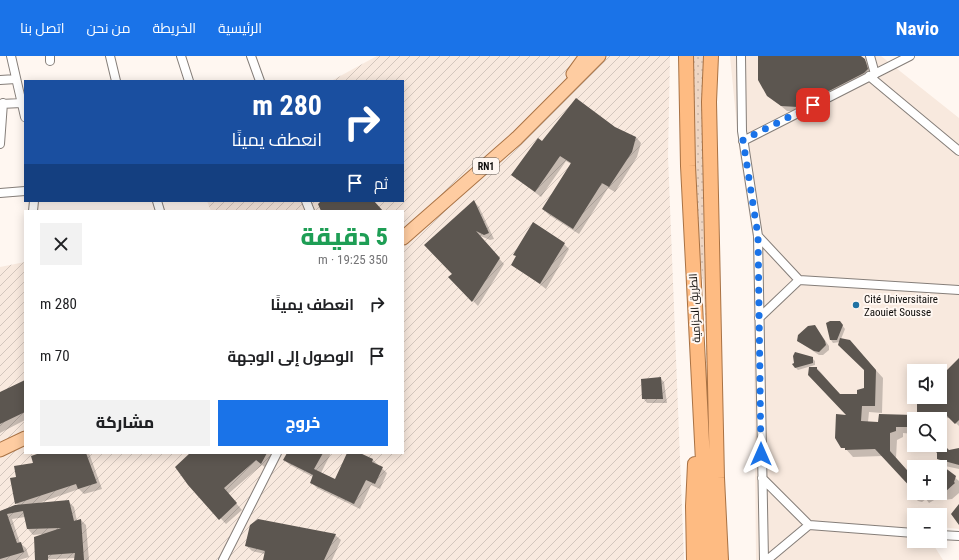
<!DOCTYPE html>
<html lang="ar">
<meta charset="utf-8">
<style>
body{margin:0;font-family:"Roboto Condensed",Cairo,sans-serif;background:#f2f2f2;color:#202124;direction:rtl;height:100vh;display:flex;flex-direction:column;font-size:15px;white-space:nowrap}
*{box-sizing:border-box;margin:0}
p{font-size:13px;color:#757577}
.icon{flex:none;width:22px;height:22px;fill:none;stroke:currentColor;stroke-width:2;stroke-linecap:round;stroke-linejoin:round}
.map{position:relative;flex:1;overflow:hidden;direction:ltr}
.side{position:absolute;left:24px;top:154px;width:380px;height:244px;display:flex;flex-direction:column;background:#fff;border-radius:0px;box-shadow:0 2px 10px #0003;direction:rtl}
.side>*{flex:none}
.hud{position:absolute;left:24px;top:24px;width:380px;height:122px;border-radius:0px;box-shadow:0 2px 10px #0003;direction:rtl;background:#1a4fa0;color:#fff;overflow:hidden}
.controls{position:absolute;left:907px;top:308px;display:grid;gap:8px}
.controls a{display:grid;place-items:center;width:40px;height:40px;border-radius:0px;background:#fff;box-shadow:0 2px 10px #0003;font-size:20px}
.pin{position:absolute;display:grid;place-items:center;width:34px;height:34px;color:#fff;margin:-17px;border-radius:8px;box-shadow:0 2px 6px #0006}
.me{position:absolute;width:44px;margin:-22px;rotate:0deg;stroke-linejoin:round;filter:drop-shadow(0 0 3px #0008)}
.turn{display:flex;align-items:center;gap:14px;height:84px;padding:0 16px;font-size:18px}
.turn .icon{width:52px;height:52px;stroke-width:2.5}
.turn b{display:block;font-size:28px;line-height:34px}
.then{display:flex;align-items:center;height:38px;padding:0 16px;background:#0003;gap:8px;font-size:15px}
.round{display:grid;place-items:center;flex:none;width:42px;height:42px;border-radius:0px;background:#f2f2f2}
.overview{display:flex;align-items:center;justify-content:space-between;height:68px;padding:0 16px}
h1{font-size:24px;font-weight:800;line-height:30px;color:#1e9e55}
.primary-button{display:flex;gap:8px;margin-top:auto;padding:8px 16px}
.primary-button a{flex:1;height:46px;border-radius:0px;background:#1a73e8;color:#fff;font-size:16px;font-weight:800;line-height:46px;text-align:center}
.primary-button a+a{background:#f2f2f2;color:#202124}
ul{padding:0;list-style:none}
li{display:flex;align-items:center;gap:12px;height:52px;padding:0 16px}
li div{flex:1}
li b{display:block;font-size:15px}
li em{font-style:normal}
header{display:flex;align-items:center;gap:24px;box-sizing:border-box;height:56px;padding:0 20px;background:#1a73e8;color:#fff}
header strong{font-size:19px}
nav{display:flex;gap:22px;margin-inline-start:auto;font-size:14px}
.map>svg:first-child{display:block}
.built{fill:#f8e9de;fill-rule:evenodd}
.industrial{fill:url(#industrial-furrows)}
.grass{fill:url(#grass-dots)}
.shadow{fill:#0003}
.building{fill:#5c5650}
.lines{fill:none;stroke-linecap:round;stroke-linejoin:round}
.minor-casing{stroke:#857e79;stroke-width:10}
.primary-casing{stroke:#a97244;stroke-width:15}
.trunk-casing{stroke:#a97244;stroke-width:16}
.minor{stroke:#fff;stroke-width:8}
.primary{stroke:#fecca1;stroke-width:13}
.trunk{stroke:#febb82;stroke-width:14}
.route{stroke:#1a73e8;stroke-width:7;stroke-dasharray:0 12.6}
.poi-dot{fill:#2073a4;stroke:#fff7f1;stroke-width:1.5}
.labels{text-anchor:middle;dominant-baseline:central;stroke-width:4;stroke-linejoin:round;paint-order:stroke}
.shield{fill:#fff7f1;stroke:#56524f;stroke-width:1}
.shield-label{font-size:10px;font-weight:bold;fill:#0d0b09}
.poi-label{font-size:11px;fill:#0d0b09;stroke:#fff7f1;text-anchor:start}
.street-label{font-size:11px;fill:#0d0b09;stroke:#fff7f1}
</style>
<header>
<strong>Navio</strong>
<nav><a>الرئيسية</a><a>الخريطة</a><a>من نحن</a><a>اتصل بنا</a></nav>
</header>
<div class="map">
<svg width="959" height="504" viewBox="0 0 959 504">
<defs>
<pattern id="industrial-furrows" width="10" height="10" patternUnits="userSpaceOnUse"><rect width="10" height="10" fill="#f8e9de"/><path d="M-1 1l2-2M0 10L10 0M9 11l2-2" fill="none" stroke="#d3c6bd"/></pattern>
<pattern id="grass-dots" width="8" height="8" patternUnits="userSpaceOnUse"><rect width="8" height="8" fill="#eed6c4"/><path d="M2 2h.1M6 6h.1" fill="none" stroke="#cbb6a7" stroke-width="1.8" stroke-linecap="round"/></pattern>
</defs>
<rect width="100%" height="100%" fill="#fff7f1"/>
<path class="built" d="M 730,0 L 881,0 L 959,62 L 959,473 L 940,471 L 940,459 L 914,459 L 914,485 L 931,485 L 943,504 L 756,504 L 753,183 L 739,92 ZM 914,315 L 940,315 L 940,341 L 914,341 ZM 914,363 L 940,363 L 940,389 L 914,389 ZM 914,411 L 940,411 L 940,437 L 914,437 Z"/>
<path class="industrial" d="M 377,0 L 670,0 L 668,100 L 684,504 L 0,504 L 0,211 L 25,206 L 25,397 L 403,397 L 403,155 L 211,155 L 207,145 L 403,145 L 403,25 L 331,25 Z"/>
<path class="grass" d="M 691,0 L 708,0 L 704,183 L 711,394 L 707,394 C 707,324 708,253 698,184 Z"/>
<path class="shadow" d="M 759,0 L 859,0 L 871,10 L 873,19 L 804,56 L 787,55 L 768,39 Z
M 615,72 L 636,81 L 641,87 L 637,101 L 615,136 L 608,132 L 579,178 L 549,159 L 543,153 L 571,108 L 566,105 L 541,141 L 512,119 L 542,86 Z
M 474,145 L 479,151 L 494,183 L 490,184 L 478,179 L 504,208 L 478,250 L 450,221 L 453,218 Z
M 564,188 L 569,193 L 546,233 L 513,208 Z
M 842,269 L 845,273 L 841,283 L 856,292 L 883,322 L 882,357 L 869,356 L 868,366 L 879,367 L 880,359 L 914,360 L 917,363 L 914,363 L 914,378 L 903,377 L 903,381 L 897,384 L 896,402 L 912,420 L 914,419 L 914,437 L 940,437 L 940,411 L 931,411 L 936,406 L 959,425 L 959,437 L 952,443 L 944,444 L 941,440 L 929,447 L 926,443 L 922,446 L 918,445 L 911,438 L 911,430 L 883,400 L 853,401 L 836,382 L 836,366 L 849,360 L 817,312 L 840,339 L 858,339 L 865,333 L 865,314 L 840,286 L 833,287 L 831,284 Z
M 815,270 L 829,290 L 829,294 L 823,299 L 819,299 L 798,285 Z
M 812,302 L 815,305 L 815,309 L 798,314 L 795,311 Z
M 959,303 L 959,370 L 950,362 L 924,362 L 918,357 L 918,341 L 940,341 L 940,317 L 945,317 Z
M 918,311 L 929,311 L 933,315 L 918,315 Z
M 660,322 L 664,326 L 667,347 L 647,347 L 643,342 Z
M 25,325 L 25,364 L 0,377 L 0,337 Z
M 940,386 L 949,395 L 959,395 L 959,413 L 945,410 L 938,403 L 938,397 L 931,389 L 940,389 Z
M 43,397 L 89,397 L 102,433 L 84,438 L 79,433 L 39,447 L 68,445 L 74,451 L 77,465 L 81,464 L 86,469 L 89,504 L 75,504 L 75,502 L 36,504 L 45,478 L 33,479 L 28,473 L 25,461 L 12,463 L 20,487 L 26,492 L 29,501 L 19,504 L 0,504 L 0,455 L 18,449 L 16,447 L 17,422 Z
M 192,397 L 275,397 L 267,413 L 262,409 L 228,438 L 242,454 L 226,468 L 189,429 Z
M 288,397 L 331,397 L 321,417 L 335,424 L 348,397 L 357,397 L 373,404 L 387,417 L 380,433 L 371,429 L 360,453 L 317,432 L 311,426 L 313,421 L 290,409 L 284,404 Z
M 335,479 L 341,484 L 332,504 L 264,504 L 265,498 L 252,495 L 246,489 Z"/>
<path class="building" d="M 758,0 L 861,0 L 865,3 L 868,13 L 864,17 L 798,51 L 781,50 L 767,40 L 758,24 Z
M 576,42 L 615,71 L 636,81 L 632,96 L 609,131 L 602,127 L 573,173 L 542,153 L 571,107 L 560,100 L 535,136 L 511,119 L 538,82 L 542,85 Z
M 474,144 L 489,177 L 484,179 L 476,175 L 500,202 L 472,246 L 448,221 L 452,218 L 424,189 Z
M 321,145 L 374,145 L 383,155 L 321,155 L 318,148 Z
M 533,166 L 565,187 L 540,228 L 511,209 L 516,200 L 513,199 Z
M 830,265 L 840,265 L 843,269 L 837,284 L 830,284 L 826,267 Z
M 815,269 L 825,285 L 826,289 L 819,296 L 814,295 L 797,285 L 798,279 L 808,270 Z
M 840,282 L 850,284 L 876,314 L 875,350 L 862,350 L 861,365 L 878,366 L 879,358 L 914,359 L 914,371 L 896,371 L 896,375 L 890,377 L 890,395 L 914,422 L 914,435 L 875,393 L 845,394 L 845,392 L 841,392 L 835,382 L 836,358 L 846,359 L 808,319 L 809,311 L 817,311 L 817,313 L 840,338 L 857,338 L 857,334 L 864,332 L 864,314 L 838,289 Z
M 795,296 L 813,301 L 813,307 L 795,312 L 792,308 L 794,307 L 793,300 Z
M 959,302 L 959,364 L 955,368 L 944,357 L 917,357 L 917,341 L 940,341 L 940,316 L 945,316 Z
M 661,321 L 663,343 L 642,343 L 641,323 Z
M 25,324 L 25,356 L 0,368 L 0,336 Z
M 940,385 L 949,394 L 959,392 L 959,409 L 937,403 L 937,397 L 930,389 L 940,389 Z
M 40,397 L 86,397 L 97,427 L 78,433 L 76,428 L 15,448 L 10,422 L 16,421 L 14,410 L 33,407 L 31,400 Z
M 190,397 L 267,397 L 261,408 L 256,404 L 224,432 L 237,447 L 219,464 L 188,429 L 175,411 Z
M 287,397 L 323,397 L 314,413 L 335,423 L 347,397 L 360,397 L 373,403 L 372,406 L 383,411 L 375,428 L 366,424 L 354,448 L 310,427 L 313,419 L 283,404 Z
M 940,408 L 956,420 L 954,426 L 955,427 L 945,436 L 940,437 Z
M 69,444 L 74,465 L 81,463 L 84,504 L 74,504 L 75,497 L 48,499 L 48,504 L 35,504 L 34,481 L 61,472 L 27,473 L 23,455 L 7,458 L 17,487 L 21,486 L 24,496 L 0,503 L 0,455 L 15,449 Z
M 959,448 L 959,469 L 951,458 Z
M 258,463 L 336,478 L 324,504 L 263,504 L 265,495 L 245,490 L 250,469 Z"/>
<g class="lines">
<defs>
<path id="minor" d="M 11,0 L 25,61
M 110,0 L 116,25
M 181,0 L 189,25
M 251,0 L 260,25
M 741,0 L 742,75 L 758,180 L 764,504
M 870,0 L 875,18
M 50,5 L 50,0
M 869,20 L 959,95
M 0,24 L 16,23
M 0,48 L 22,47
M 743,85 L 910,0
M 0,88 L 3,47
M 0,137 L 25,135
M 157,145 L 160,155
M 306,145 L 310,155
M 33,155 L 34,145
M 758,180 L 799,224 L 959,234
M 759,262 L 799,224
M 762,422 L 809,469 L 914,477
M 940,479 L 959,480
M 223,504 L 277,397
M 767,504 L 809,469"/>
<path id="primary" d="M 573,18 L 586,0
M 403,182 L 517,82 L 599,0
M 0,394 L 25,382"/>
<path id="trunk" d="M 686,0 L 688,110 L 708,504
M 711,0 L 709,46 L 717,422 L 721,504
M 694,504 L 693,450 L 695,408"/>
</defs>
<use href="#minor" class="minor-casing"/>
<use href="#primary" class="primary-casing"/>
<use href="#trunk" class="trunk-casing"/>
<use href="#minor" class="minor"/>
<use href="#primary" class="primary"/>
<use href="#trunk" class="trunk"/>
</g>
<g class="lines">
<path class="route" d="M 761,398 L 758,180 L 743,84 L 813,49"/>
</g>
<circle class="poi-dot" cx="856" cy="249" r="4"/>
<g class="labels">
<rect class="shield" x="473" y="102" width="26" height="16" rx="3"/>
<g class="shield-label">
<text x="486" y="110">RN1</text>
</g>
<g class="poi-label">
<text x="864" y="243">Cité Universitaire<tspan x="864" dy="13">Zaouiet Sousse</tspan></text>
</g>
<g class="street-label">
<text transform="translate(695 252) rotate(-93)">الطريق الحزامية</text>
</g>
</g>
</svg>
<div class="controls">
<a><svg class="icon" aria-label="sound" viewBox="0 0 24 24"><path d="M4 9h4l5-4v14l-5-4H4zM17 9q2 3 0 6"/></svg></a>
<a><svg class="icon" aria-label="search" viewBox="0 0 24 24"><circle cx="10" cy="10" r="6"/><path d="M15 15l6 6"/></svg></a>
<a>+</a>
<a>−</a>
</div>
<div class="pin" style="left:813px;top:49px;background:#d93025"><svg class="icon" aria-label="arrive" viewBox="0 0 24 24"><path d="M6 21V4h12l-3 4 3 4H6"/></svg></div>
<svg class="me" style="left:761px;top:398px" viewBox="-20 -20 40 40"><path d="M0-17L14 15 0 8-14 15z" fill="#1a73e8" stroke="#fff" stroke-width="4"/></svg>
<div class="hud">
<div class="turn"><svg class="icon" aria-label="right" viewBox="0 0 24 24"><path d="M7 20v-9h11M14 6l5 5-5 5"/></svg><div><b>280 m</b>انعطف يمينًا</div></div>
<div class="then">ثم<svg class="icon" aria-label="arrive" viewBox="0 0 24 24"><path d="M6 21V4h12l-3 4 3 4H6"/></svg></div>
</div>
<section class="side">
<div class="overview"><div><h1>5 دقيقة</h1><p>350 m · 19:25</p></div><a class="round"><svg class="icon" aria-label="close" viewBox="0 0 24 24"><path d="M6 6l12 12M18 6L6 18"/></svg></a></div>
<ul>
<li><svg class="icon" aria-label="right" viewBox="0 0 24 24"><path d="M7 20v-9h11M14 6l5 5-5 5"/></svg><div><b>انعطف يمينًا</b></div><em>280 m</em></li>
<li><svg class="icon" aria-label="arrive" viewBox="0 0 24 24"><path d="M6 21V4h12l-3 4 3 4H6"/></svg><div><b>الوصول إلى الوجهة</b></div><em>70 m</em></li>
</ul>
<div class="primary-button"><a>خروج</a><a>مشاركة</a></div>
</section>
</div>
